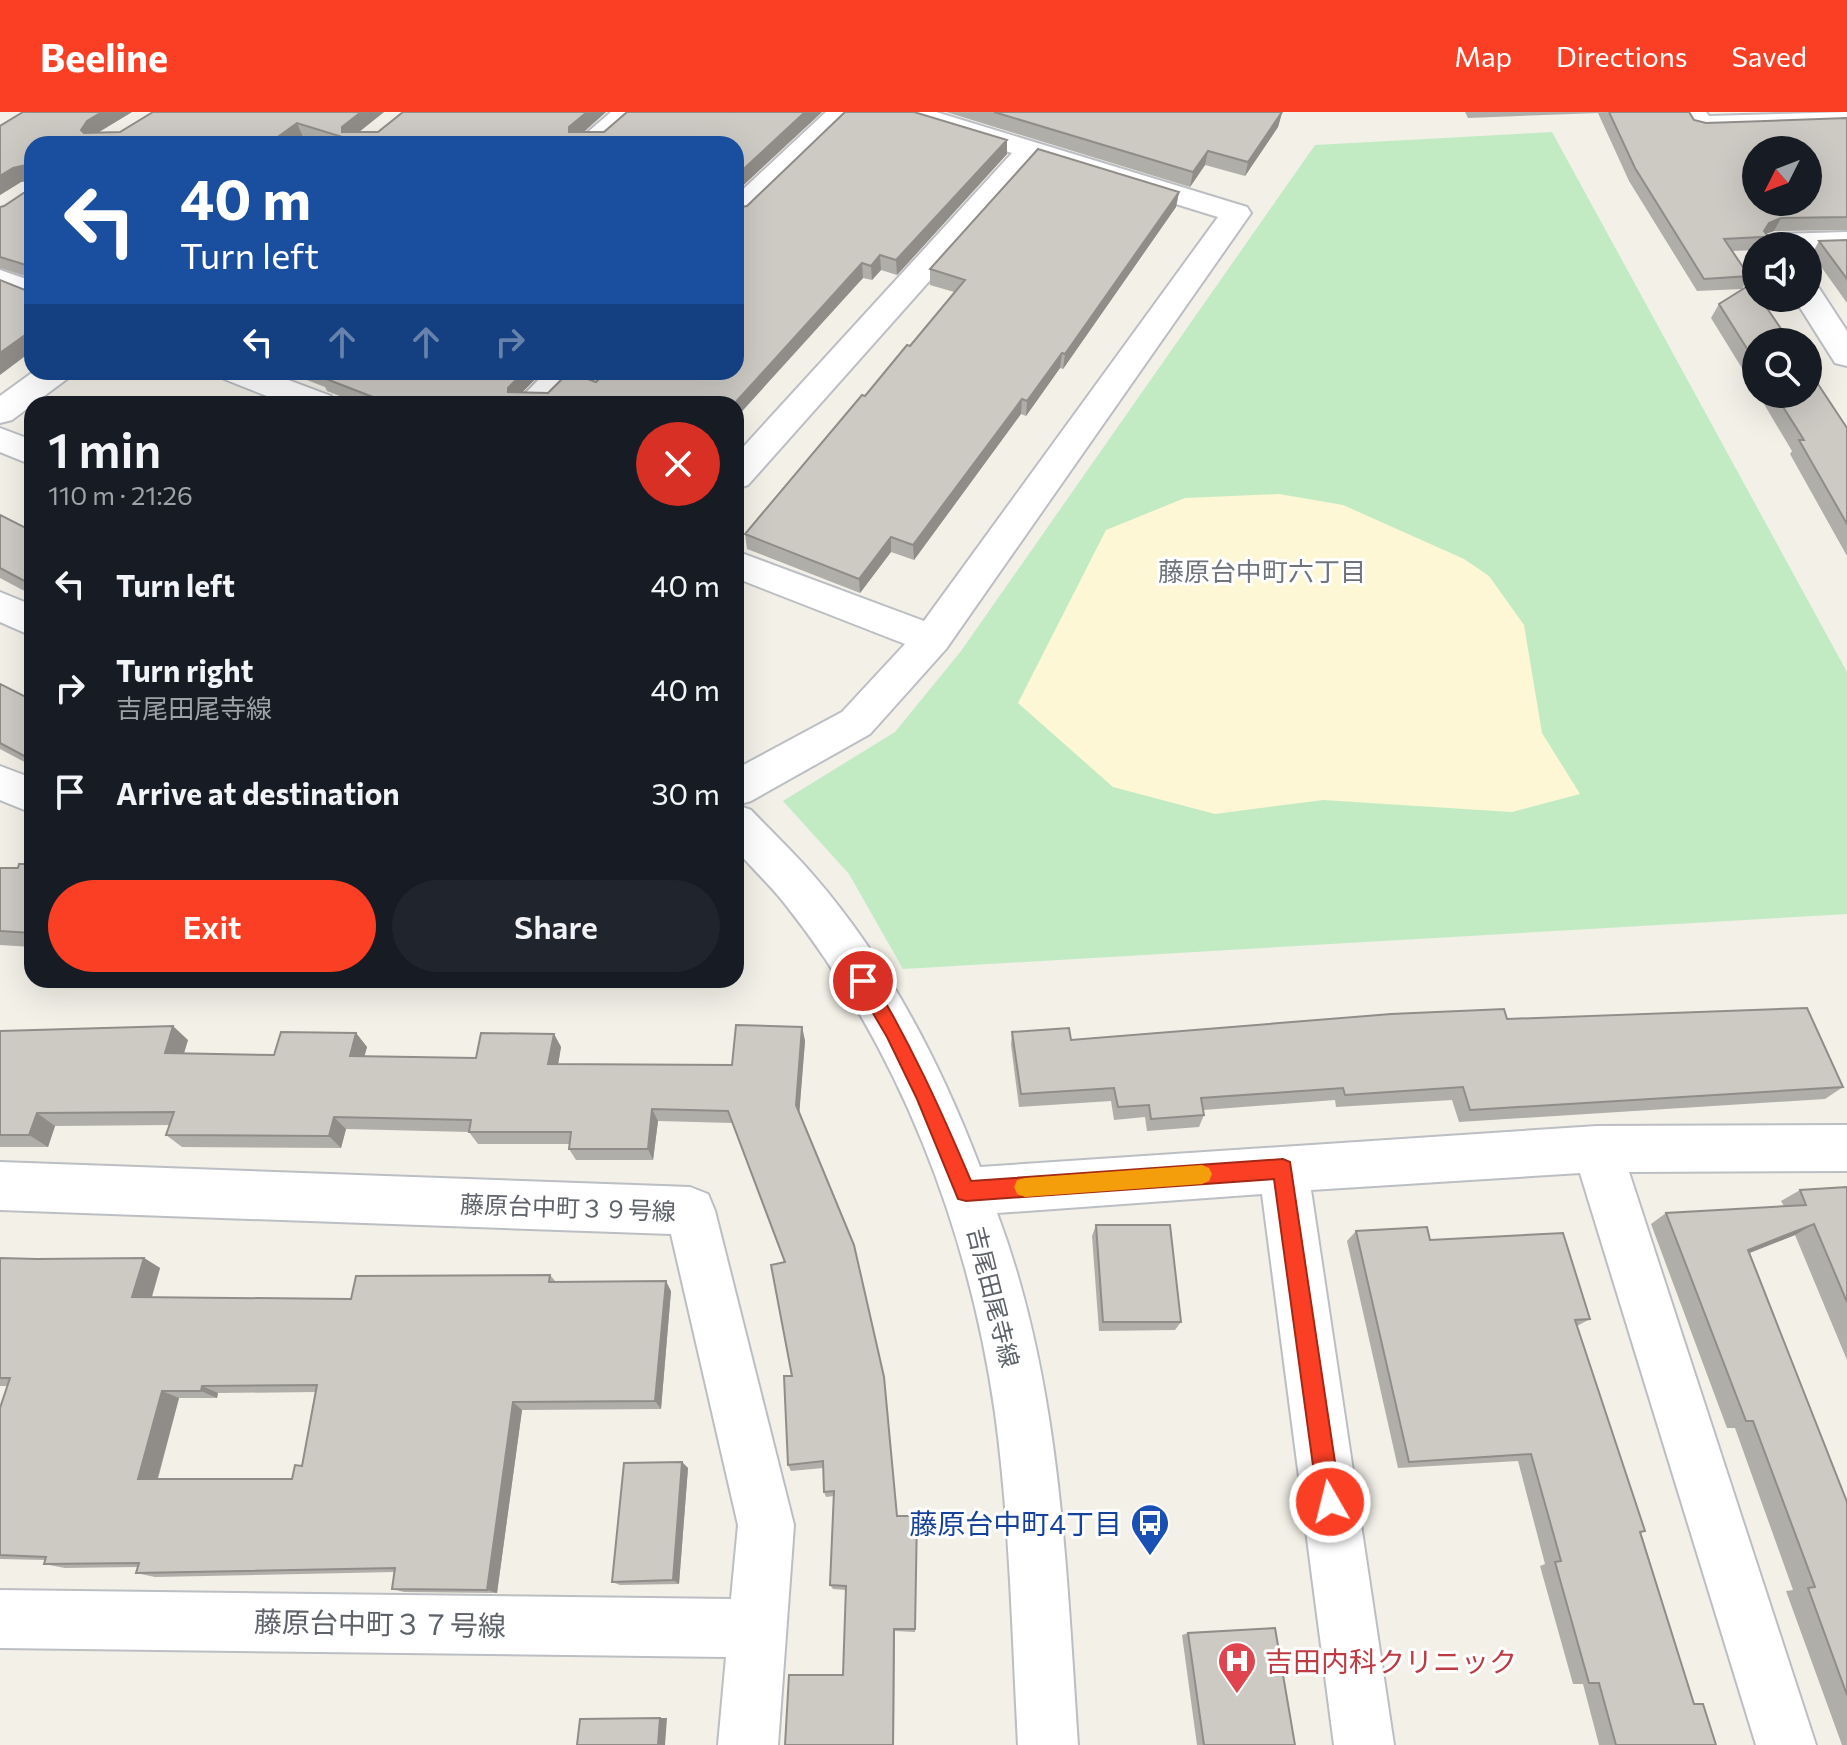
<!DOCTYPE html>
<meta charset="utf-8">
<style>
body{margin:0;font-family:Commissioner,"Noto Sans JP",sans-serif;background:#20242c;color:#f1f3f6;height:100vh;display:flex;flex-direction:column;font-size:30px;white-space:nowrap}
*{box-sizing:border-box;margin:0}
p{font-size:26px;color:#9ea1a6}
.icon{flex:none;width:44px;height:44px;fill:none;stroke:currentColor;stroke-width:2;stroke-linecap:round;stroke-linejoin:round}
.map{position:relative;flex:1;overflow:hidden}
.details{position:absolute;left:24px;top:284px;width:720px;height:592px;display:flex;flex-direction:column;background:#171b24;border-radius:24px;box-shadow:0 8px 32px #0002}
.details>*{flex:none}
.guide{position:absolute;left:24px;top:24px;width:720px;height:244px;border-radius:24px;box-shadow:0 8px 32px #0002;background:#1a4fa0;color:#fff;overflow:hidden}
.needle{width:52px;rotate:228deg}
.fabs{position:absolute;left:1742px;top:24px;display:grid;gap:16px}
.fabs a{display:grid;place-items:center;width:80px;height:80px;border-radius:50%;background:#171b24;box-shadow:0 8px 32px #0002;font-size:40px}
.pin{position:absolute;display:grid;place-items:center;width:68px;height:68px;color:#fff;margin:-34px;border:4px solid #fff;border-radius:50%;box-shadow:0 2px 8px #0007}
.me{position:absolute;width:88px;margin:-44px;rotate:352deg;stroke-linejoin:round;filter:drop-shadow(0 0 6px #0008)}
.turn{display:flex;align-items:center;gap:28px;height:168px;padding:0 24px;font-size:36px}
.turn .icon{width:104px;height:104px;stroke-width:2.5}
.turn b{display:block;font-size:56px;line-height:68px}
.lanes{display:flex;align-items:center;height:76px;padding:0 24px;background:#0003;justify-content:center;gap:40px;direction:ltr}
.lanes .off{opacity:.35}
.round{display:grid;place-items:center;flex:none;width:84px;height:84px;border-radius:42px;background:#20242c}
.headline{display:flex;align-items:center;justify-content:space-between;height:136px;padding:0 24px}
h1{font-size:48px;font-weight:600;line-height:60px}
.button{display:flex;gap:16px;margin-top:auto;padding:16px 24px}
.button a{flex:1;height:92px;border-radius:48px;background:#fb3f24;color:#fff;font-size:32px;font-weight:600;line-height:92px;text-align:center}
.button a+a{background:#20242c;color:#f1f3f6}
ul{padding:0;list-style:none}
li{display:flex;align-items:center;gap:24px;height:104px;padding:0 24px}
li div{flex:1}
li b{display:block;font-size:30px}
li em{font-style:normal}
header{display:flex;align-items:center;gap:48px;box-sizing:border-box;height:112px;padding:0 40px;background:#fb3f24;color:#fff}
header strong{font-size:38px}
nav{display:flex;gap:44px;margin-inline-start:auto;font-size:28px}
.map>svg:first-child{display:block}
.green{fill:#c2ebc4}
.sand{fill:#fef7d6}
.lines{fill:none;stroke-linecap:round;stroke-linejoin:round}
.minor-casing{stroke:#bbbec3;stroke-width:4}
.minor{fill:#fff;fill-rule:evenodd}
.wall{fill:#b0aea9;fill-rule:evenodd}
.shaded-wall{fill:#908d89}
.building{fill:#cdcac4;stroke:#908d89;stroke-width:2;fill-rule:evenodd}
.route{fill:#fb3f24;stroke:#a32917;stroke-width:2}
.slow{fill:#f59e0b}
.labels{text-anchor:middle;dominant-baseline:central;stroke-width:6;stroke-linejoin:round;paint-order:stroke}
.street-label{font-size:24px;fill:#5e6269;stroke:#fff}
.neighbourhood-label{font-size:26px;fill:#6f747b;stroke:#fff}
.near-transit-label{font-size:28px;fill:#164399;stroke:#fff;text-anchor:end}
.near-street-label{font-size:28px;fill:#5e6269;stroke:#fff}
.near-health-label{font-size:28px;fill:#be3a42;stroke:#fff;text-anchor:start}
</style>
<header>
<strong>Beeline</strong>
<nav><a>Map</a><a>Directions</a><a>Saved</a></nav>
</header>
<div class="map">
<svg width="1847" height="1633" viewBox="0 0 1847 1633">
<rect width="100%" height="100%" fill="#f2f0e7"/>
<path class="green" d="M 1552,20 L 1847,560 L 1847,802 L 903,857 L 849,762 L 783,689 L 895,620 L 961,539 L 1315,33 Z"/>
<path class="sand" d="M 1279,382 L 1343,393 L 1464,447 L 1489,464 L 1524,513 L 1542,621 L 1580,682 L 1512,700 L 1323,688 L 1215,702 L 1113,675 L 1018,591 L 1106,418 L 1185,386 Z"/>
<g class="lines">
<defs>
<path id="minor" d="M 611,0 L 642,0 L 605,32 L 574,32 Z
M 826,0 L 856,0 L 747,106 L 736,109 L 736,84 Z
M 893,0 L 936,0 L 1247,95 L 1251,101 L 946,537 L 870,622 L 751,689 L 737,693 L 751,698 C 772,720 794,741 814,764 C 887,848 941,952 980,1055 L 1597,1014 L 1847,1013 L 1847,1059 L 1629,1060 L 1816,1633 L 1756,1633 L 1580,1061 L 1311,1078 L 1394,1633 L 1334,1633 L 1262,1082 L 997,1101 C 1061,1271 1066,1455 1078,1633 L 1018,1633 C 1012,1522 1010,1411 995,1301 C 969,1119 900,937 785,792 C 770,773 752,756 736,738 L 736,657 L 842,600 L 905,532 L 736,466 L 736,439 L 924,509 L 1218,105 L 1036,49 L 748,373 L 736,377 L 736,343 L 1012,41 L 897,6 Z
M 1678,0 L 1706,0 L 1709,4 L 1847,0 L 1847,15 L 1700,21 L 1690,19 Z
M 1847,120 L 1847,138 L 1808,139 L 1808,134 L 1761,134 L 1760,131 L 1764,125 L 1775,122 Z
M 0,158 L 32,169 L 32,190 L 0,178 Z
M 1808,173 L 1819,176 L 1847,219 L 1847,254 L 1835,251 L 1794,186 L 1808,186 Z
M 33,260 L 71,260 L 67,267 L 12,308 L 0,311 L 0,284 Z
M 220,260 L 267,260 L 331,284 L 336,292 L 287,292 L 224,267 Z
M 546,260 L 582,260 L 552,292 L 515,292 Z
M 0,316 L 32,328 L 32,353 L 0,340 Z
M 0,480 L 32,493 L 32,524 L 0,510 Z
M 0,654 L 32,666 L 32,701 L 0,688 Z
M 0,1050 L 690,1075 L 708,1082 L 715,1099 L 794,1413 L 778,1633 L 718,1633 L 726,1545 L 0,1536 L 0,1478 L 731,1487 L 738,1413 L 671,1122 L 0,1098 Z"/>
</defs>
<use href="#minor" class="minor-casing"/>
<use href="#minor" class="minor"/>
</g>
<path class="wall" d="M 132,0 L 99,20 L 120,20 L 153,0 L 384,0 L 359,20 L 378,20 L 606,0 L 584,20 L 604,20 L 822,0 L 736,80 L 736,32 L 325,32 L 303,25 L 293,32 L 32,32 L 32,239 L 25,178 L 25,164 L 0,156 L 0,95 L 4,94 L 25,80 L 25,69 L 21,70 L 0,83 L 0,14 Z
M 946,0 L 1282,0 L 1278,15 L 1245,64 L 1205,53 L 1190,75 Z
M 1465,0 L 1689,0 L 1694,8 L 1706,11 L 1847,6 L 1847,118 L 1774,119 L 1766,122 L 1768,124 L 1780,124 L 1775,134 L 1756,134 L 1756,138 L 1732,139 L 1749,164 L 1742,177 L 1697,179 L 1629,69 L 1598,1 L 1468,6 Z
M 1007,28 L 1007,42 L 897,163 L 881,158 L 872,168 L 863,166 L 736,292 L 360,292 L 327,279 L 325,275 L 286,260 L 538,260 L 539,263 L 522,280 L 548,281 L 596,270 L 736,260 L 736,96 Z
M 1179,80 L 1176,95 L 1063,257 L 1060,256 L 1026,304 L 1021,302 L 914,448 L 891,440 L 860,481 L 747,437 L 745,422 L 865,284 L 910,234 L 954,180 L 930,173 L 930,157 Z
M 1847,128 L 1847,191 L 1812,142 L 1819,129 Z
M 1719,192 L 1756,230 L 1756,279 L 1711,206 Z
M 1758,282 L 1808,282 L 1847,316 L 1847,444 L 1790,342 L 1792,339 Z
M 0,403 L 32,419 L 32,483 L 0,466 Z
M 0,572 L 32,588 L 32,654 L 0,637 Z
M 32,752 L 32,835 L 0,833 L 0,756 L 18,756 Z
M 1507,907 L 1843,975 L 1825,987 L 1459,1010 L 1452,988 L 1336,995 L 1335,988 L 1203,998 L 1204,1003 L 1199,1015 L 1147,1019 L 1145,1005 L 1114,1008 L 1111,989 L 1019,995 L 1011,933 L 1012,920 L 1071,928 Z
M 802,915 L 805,929 L 799,1000 L 897,1404 L 917,1404 L 915,1520 L 895,1519 L 894,1633 L 785,1633 L 843,1563 L 846,1478 L 833,1477 L 830,1473 L 834,1384 L 826,1385 L 824,1380 L 823,1356 L 791,1359 L 788,1353 L 792,1264 L 784,1150 L 732,1011 L 658,1009 L 653,1048 L 576,1048 L 569,1037 L 570,1032 L 478,1032 L 469,1020 L 346,1017 L 341,1036 L 182,1035 L 166,1023 L 170,1013 L 55,1014 L 48,1035 L 0,1035 L 0,919 L 188,928 L 184,941 L 274,943 L 356,921 L 367,935 L 364,944 L 476,946 L 554,922 L 561,935 L 558,952 L 732,953 Z
M 1847,1075 L 1847,1248 L 1795,1123 L 1750,1141 L 1847,1390 L 1847,1633 L 1842,1633 L 1786,1479 L 1793,1478 L 1735,1316 L 1727,1316 L 1651,1112 L 1666,1101 L 1784,1094 L 1781,1089 L 1800,1078 Z
M 1096,1113 L 1181,1210 L 1175,1218 L 1099,1219 L 1092,1124 Z
M 1356,1119 L 1430,1128 L 1590,1207 L 1577,1214 L 1645,1419 L 1641,1420 L 1694,1592 L 1716,1633 L 1599,1633 L 1583,1572 L 1573,1572 L 1540,1454 L 1545,1452 L 1518,1349 L 1398,1356 L 1347,1129 Z
M 0,1146 L 37,1147 L 144,1146 L 160,1156 L 152,1185 L 351,1187 L 550,1163 L 556,1170 L 671,1179 L 661,1297 L 522,1298 L 497,1481 L 404,1480 L 392,1477 L 394,1460 L 155,1465 L 136,1461 L 138,1455 L 65,1456 L 44,1452 L 45,1448 L 0,1447 L 0,1296 L 7,1274 L 0,1274 ZM 315,1280 L 302,1354 L 292,1367 L 158,1367 L 179,1286 L 217,1286 L 218,1281 Z
M 682,1350 L 688,1356 L 679,1472 L 620,1473 L 612,1470 Z
M 1188,1521 L 1295,1633 L 1197,1633 L 1182,1523 Z"/>
<path class="shaded-wall" d="M 102,0 L 132,0 L 94,23 L 89,32 L 81,18 L 87,9 Z
M 361,0 L 384,0 L 350,27 L 342,20 L 342,15 Z
M 587,0 L 606,0 L 572,30 L 569,20 L 569,15 Z
M 805,0 L 822,0 L 736,80 L 736,64 Z
M 1282,1 L 1278,15 L 1245,64 L 1248,50 Z
M 297,11 L 303,25 L 293,32 L 268,32 Z
M 1007,28 L 1007,42 L 897,163 L 896,148 Z
M 1208,39 L 1205,53 L 1190,75 L 1193,60 Z
M 26,53 L 32,68 L 21,70 L 0,83 L 0,64 L 13,56 Z
M 1179,80 L 1176,95 L 1063,257 L 1065,242 Z
M 1781,106 L 1774,119 L 1762,123 L 1769,111 Z
M 880,143 L 881,158 L 872,168 L 871,154 Z
M 862,151 L 863,166 L 736,306 L 736,292 L 734,292 Z
M 32,218 L 32,239 L 0,263 L 0,241 Z
M 1062,241 L 1060,256 L 1026,304 L 1027,289 Z
M 524,260 L 538,260 L 539,263 L 513,290 L 508,280 L 508,276 Z
M 1022,287 L 1021,302 L 914,448 L 913,433 Z
M 891,425 L 891,440 L 860,481 L 859,467 Z
M 173,914 L 188,928 L 180,954 L 165,941 Z
M 802,915 L 805,929 L 799,1005 L 796,993 Z
M 356,921 L 367,935 L 361,957 L 350,944 Z
M 554,922 L 561,935 L 556,965 L 548,952 Z
M 652,997 L 658,1009 L 653,1048 L 648,1037 Z
M 37,1001 L 55,1014 L 48,1035 L 29,1023 Z
M 334,1005 L 346,1017 L 341,1036 L 329,1024 Z
M 1814,1112 L 1795,1123 L 1731,1148 L 1748,1138 Z
M 144,1146 L 160,1156 L 149,1194 L 132,1185 Z
M 666,1169 L 671,1179 L 661,1297 L 655,1289 Z
M 202,1274 L 218,1281 L 217,1286 L 201,1279 Z
M 162,1279 L 179,1286 L 156,1372 L 138,1367 Z
M 513,1290 L 522,1298 L 497,1481 L 487,1478 Z
M 682,1350 L 688,1356 L 679,1472 L 673,1468 Z
M 660,1606 L 667,1606 L 665,1633 L 658,1633 Z"/>
<path class="building" d="M 23,0 L 102,0 L 87,9 L 81,18 L 84,21 L 120,20 L 153,0 L 361,0 L 342,15 L 342,20 L 378,20 L 403,0 L 587,0 L 569,15 L 569,20 L 604,20 L 627,0 L 805,0 L 736,64 L 736,32 L 365,32 L 297,11 L 268,32 L 32,32 L 32,218 L 0,241 L 0,168 L 25,178 L 26,153 L 0,145 L 0,95 L 4,94 L 25,80 L 26,53 L 13,56 L 0,64 L 0,14 Z
M 845,0 L 914,0 L 1007,28 L 896,148 L 880,143 L 871,154 L 862,151 L 734,292 L 391,292 L 321,265 L 324,263 L 317,260 L 524,260 L 508,276 L 508,280 L 548,281 L 569,260 L 596,270 L 606,260 L 736,260 L 736,96 L 747,94 Z
M 994,0 L 1282,0 L 1248,50 L 1208,39 L 1193,60 Z
M 1609,0 L 1689,0 L 1694,8 L 1706,11 L 1847,6 L 1847,105 L 1781,106 L 1769,111 L 1764,119 L 1768,124 L 1780,124 L 1724,127 L 1749,164 L 1704,167 L 1635,56 ZM 1756,38 L 1808,38 L 1808,90 L 1756,90 Z
M 1038,37 L 1179,80 L 1065,242 L 1062,241 L 1027,289 L 1022,287 L 913,433 L 891,425 L 859,467 L 745,422 L 862,283 L 865,284 L 907,233 L 910,234 L 965,168 L 930,157 Z
M 1847,128 L 1847,167 L 1819,129 Z
M 1751,172 L 1756,179 L 1756,186 L 1760,186 L 1790,230 L 1756,230 L 1756,251 L 1719,192 Z
M 1808,257 L 1847,316 L 1847,412 L 1799,328 L 1804,328 L 1775,282 L 1808,282 Z
M 0,403 L 32,419 L 32,473 L 0,456 Z
M 0,572 L 32,588 L 32,642 L 28,646 L 0,631 Z
M 19,752 L 32,752 L 32,821 L 0,819 L 0,756 L 18,756 Z
M 1807,896 L 1843,975 L 1470,998 L 1463,975 L 1345,983 L 1343,976 L 1201,986 L 1204,1003 L 1151,1007 L 1149,993 L 1118,995 L 1114,976 L 1021,982 L 1012,920 L 1069,916 L 1071,928 L 1391,902 L 1504,897 L 1507,907 Z
M 736,913 L 802,915 L 796,993 L 854,1133 L 884,1265 L 897,1404 L 917,1404 L 915,1517 L 894,1517 L 893,1633 L 785,1633 L 789,1563 L 843,1563 L 846,1474 L 830,1473 L 834,1379 L 824,1380 L 823,1349 L 788,1353 L 784,1264 L 792,1264 L 771,1153 L 785,1150 L 728,999 L 652,997 L 648,1037 L 569,1037 L 571,1020 L 469,1020 L 471,1008 L 334,1005 L 329,1024 L 166,1023 L 174,1000 L 37,1001 L 29,1023 L 0,1023 L 0,919 L 173,914 L 165,941 L 274,943 L 281,920 L 356,921 L 350,944 L 476,946 L 481,921 L 554,922 L 548,952 L 732,953 Z
M 1847,1075 L 1847,1190 L 1814,1112 L 1748,1138 L 1847,1390 L 1847,1583 L 1808,1476 L 1815,1475 L 1753,1309 L 1746,1309 L 1666,1101 L 1806,1093 L 1800,1078 Z
M 1096,1113 L 1170,1113 L 1181,1210 L 1103,1210 Z
M 1427,1115 L 1430,1128 L 1563,1121 L 1590,1207 L 1575,1208 L 1645,1419 L 1640,1420 L 1694,1592 L 1703,1592 L 1716,1633 L 1616,1633 L 1599,1571 L 1589,1571 L 1555,1450 L 1561,1449 L 1531,1342 L 1409,1350 L 1356,1119 Z
M 0,1146 L 37,1147 L 144,1146 L 132,1185 L 351,1187 L 356,1164 L 550,1163 L 549,1170 L 666,1169 L 655,1289 L 513,1290 L 487,1478 L 392,1477 L 395,1456 L 136,1461 L 139,1451 L 44,1452 L 46,1445 L 0,1443 L 0,1296 L 10,1266 L 0,1266 ZM 317,1273 L 302,1354 L 295,1353 L 292,1367 L 138,1367 L 162,1279 L 201,1279 L 202,1274 Z
M 682,1350 L 673,1468 L 612,1470 L 624,1351 Z
M 1275,1516 L 1295,1633 L 1204,1633 L 1188,1521 Z
M 660,1606 L 658,1633 L 577,1633 L 580,1607 Z"/>
<path class="route" d="M 863,861 L 870,864 C 910,930 941,998 971,1069 L 1283,1047 L 1290,1050 L 1341,1390 L 1338,1399 L 1330,1402 L 1321,1399 L 1318,1390 L 1274,1067 L 966,1089 L 958,1087 L 917,987 L 887,925 L 854,869 L 857,864 Z"/>
<path class="slow" d="M 1202,1053 L 1209,1056 L 1212,1062 L 1209,1069 L 1202,1072 L 1025,1085 L 1017,1082 L 1014,1075 L 1017,1068 L 1025,1066 Z"/>
<defs>
<symbol id="bus-pin" viewBox="-11 -11 22 30"><path d="M0 17L-7.5 6A9.5 9.5 0 1 1 7.5 6Z" fill="#1a4fb4" stroke="#fff"/><path d="M-5-6H5V4H4V6H2V4H-2V6H-4V4H-5ZM-3.5-4V0h7V-4ZM-3.5 1.2v1.5H-2V1.2ZM2 1.2v1.5H3.5V1.2Z" fill="#fff"/></symbol>
<symbol id="hospital-pin" viewBox="-11 -11 22 30"><path d="M0 17L-7.5 6A9.5 9.5 0 1 1 7.5 6Z" fill="#e0444e" stroke="#fff"/><path d="M-5-5h3v3.5h4V-5h3V5h-3V1.5h-4V5h-3Z" fill="#fff"/></symbol>
</defs>
<g fill-rule="evenodd">
<use href="#bus-pin" x="1128" y="1389" width="44" height="60"/>
<use href="#hospital-pin" x="1215" y="1527" width="44" height="60"/>
</g>
<g class="labels">
<g class="street-label">
<text transform="translate(568 1095) rotate(2)">藤原台中町３９号線</text>
<text transform="translate(994 1185) rotate(76)">吉尾田尾寺線</text>
</g>
<g class="neighbourhood-label">
<text x="1262" y="458">藤原台中町六丁目</text>
</g>
<g class="near-transit-label">
<text x="1122" y="1411">藤原台中町4丁目</text>
</g>
<g class="near-street-label">
<text transform="translate(380 1511) rotate(1)">藤原台中町３７号線</text>
</g>
<g class="near-health-label">
<text x="1265" y="1549">吉田内科クリニック</text>
</g>
</g>
</svg>
<div class="fabs">
<a><svg class="needle" viewBox="-14 -14 28 28"><path d="M0-13l5 13h-10z" fill="#e53935"/><path d="M0 13l5-13h-10z" fill="#9ea1a6"/></svg></a>
<a><svg class="icon" aria-label="sound" viewBox="0 0 24 24"><path d="M4 9h4l5-4v14l-5-4H4zM17 9q2 3 0 6"/></svg></a>
<a><svg class="icon" aria-label="search" viewBox="0 0 24 24"><circle cx="10" cy="10" r="6"/><path d="M15 15l6 6"/></svg></a>
</div>
<div class="pin" style="left:863px;top:869px;background:#d93025"><svg class="icon" aria-label="arrive" viewBox="0 0 24 24"><path d="M6 21V4h12l-3 4 3 4H6"/></svg></div>
<svg class="me" style="left:1330px;top:1390px" viewBox="-20 -20 40 40"><circle r="17" fill="#fb3f24" stroke="#fff" stroke-width="3"/><path d="M0-11L8 9 0 5-8 9z" fill="#fff"/></svg>
<div class="guide">
<div class="turn"><svg class="icon" aria-label="left" viewBox="0 0 24 24"><path d="M17 20v-9H6M10 6l-5 5 5 5"/></svg><div><b>40 m</b>Turn left</div></div>
<div class="lanes"><svg class="icon" aria-label="left" viewBox="0 0 24 24"><path d="M17 20v-9H6M10 6l-5 5 5 5"/></svg><svg class="icon off" aria-label="ahead" viewBox="0 0 24 24"><path d="M12 20V5M6 11l6-6 6 6"/></svg><svg class="icon off" aria-label="ahead" viewBox="0 0 24 24"><path d="M12 20V5M6 11l6-6 6 6"/></svg><svg class="icon off" aria-label="right" viewBox="0 0 24 24"><path d="M7 20v-9h11M14 6l5 5-5 5"/></svg></div>
</div>
<section class="details">
<div class="headline"><div><h1>1 min</h1><p>110 m · 21:26</p></div><a class="round" style="background:#d93025;color:#fff"><svg class="icon" aria-label="close" viewBox="0 0 24 24"><path d="M6 6l12 12M18 6L6 18"/></svg></a></div>
<ul>
<li><svg class="icon" aria-label="left" viewBox="0 0 24 24"><path d="M17 20v-9H6M10 6l-5 5 5 5"/></svg><div><b>Turn left</b></div><em>40 m</em></li>
<li><svg class="icon" aria-label="right" viewBox="0 0 24 24"><path d="M7 20v-9h11M14 6l5 5-5 5"/></svg><div><b>Turn right</b><p>吉尾田尾寺線</p></div><em>40 m</em></li>
<li><svg class="icon" aria-label="arrive" viewBox="0 0 24 24"><path d="M6 21V4h12l-3 4 3 4H6"/></svg><div><b>Arrive at destination</b></div><em>30 m</em></li>
</ul>
<div class="button"><a>Exit</a><a>Share</a></div>
</section>
</div>
